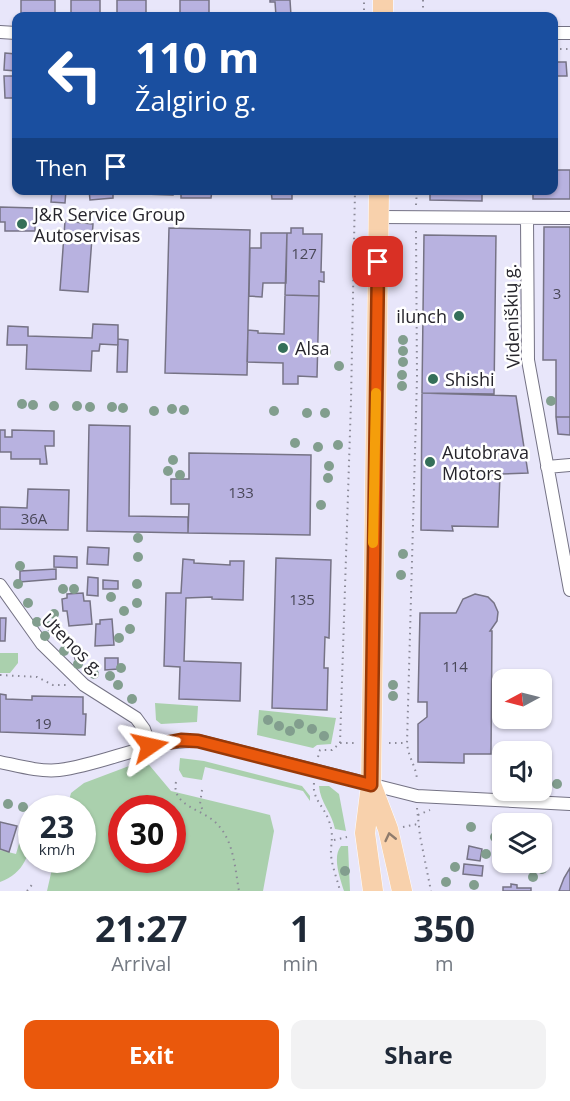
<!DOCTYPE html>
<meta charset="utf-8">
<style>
body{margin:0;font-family:"Open Sans",sans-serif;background:#f2f2f3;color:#1f2937;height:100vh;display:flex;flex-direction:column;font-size:22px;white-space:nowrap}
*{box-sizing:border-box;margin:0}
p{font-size:20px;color:#747a83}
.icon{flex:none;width:33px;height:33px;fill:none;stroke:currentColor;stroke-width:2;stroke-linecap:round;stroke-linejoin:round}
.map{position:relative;height:891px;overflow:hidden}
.side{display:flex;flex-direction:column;background:#fff;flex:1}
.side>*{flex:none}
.top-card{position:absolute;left:12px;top:12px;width:546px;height:183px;border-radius:12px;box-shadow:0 2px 4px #0004;background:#1a4fa0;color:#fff;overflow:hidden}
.needle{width:39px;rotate:263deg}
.buttons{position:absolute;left:492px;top:669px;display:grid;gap:12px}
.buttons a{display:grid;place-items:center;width:60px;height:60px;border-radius:12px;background:#fff;box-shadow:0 2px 4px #0004;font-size:30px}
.speed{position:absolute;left:18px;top:795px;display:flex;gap:12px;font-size:30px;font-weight:700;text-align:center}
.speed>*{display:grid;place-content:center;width:78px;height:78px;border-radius:50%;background:#fff;box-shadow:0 2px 4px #0004;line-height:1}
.speed small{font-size:15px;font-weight:400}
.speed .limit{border:9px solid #d22;background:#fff;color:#111}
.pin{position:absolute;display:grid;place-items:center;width:51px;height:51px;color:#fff;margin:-26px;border-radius:12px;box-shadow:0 3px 9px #0006}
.me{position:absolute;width:66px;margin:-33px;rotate:79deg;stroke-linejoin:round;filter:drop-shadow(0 0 4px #0008)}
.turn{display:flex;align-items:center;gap:21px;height:126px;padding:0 24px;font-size:27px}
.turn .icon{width:78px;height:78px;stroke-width:2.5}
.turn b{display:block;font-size:42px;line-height:51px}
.then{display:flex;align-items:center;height:57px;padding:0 24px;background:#0003;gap:12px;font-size:22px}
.eta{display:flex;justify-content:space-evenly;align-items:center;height:102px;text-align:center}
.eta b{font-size:36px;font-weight:700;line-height:42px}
.action{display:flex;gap:12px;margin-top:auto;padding:12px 24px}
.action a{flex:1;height:69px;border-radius:12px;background:#ea580c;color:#fff;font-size:24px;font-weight:700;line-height:69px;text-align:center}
.action a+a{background:#f2f2f3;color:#1f2937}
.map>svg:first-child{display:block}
.green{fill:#aad0ad;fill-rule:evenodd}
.building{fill:#b8b2e0;stroke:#767385;stroke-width:1.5}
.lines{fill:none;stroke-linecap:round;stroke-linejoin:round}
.minor-casing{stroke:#747284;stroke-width:14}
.primary-casing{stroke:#fff;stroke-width:21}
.path{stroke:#8b8a98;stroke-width:2;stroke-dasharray:1.5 4.5;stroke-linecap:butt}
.minor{stroke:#fff;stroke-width:12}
.primary{stroke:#f8d1ac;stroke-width:20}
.tree{fill:#829e8e}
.oneway{stroke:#8f7b6c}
.route-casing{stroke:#983908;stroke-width:15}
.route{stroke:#ea580c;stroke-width:10}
.slow{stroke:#f59e0b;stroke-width:10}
.poi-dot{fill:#356f59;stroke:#fff;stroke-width:2}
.labels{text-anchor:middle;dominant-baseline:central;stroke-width:5;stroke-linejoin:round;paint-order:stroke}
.number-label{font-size:15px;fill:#4a4859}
.poi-label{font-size:18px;fill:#26252c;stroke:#fff;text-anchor:start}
.street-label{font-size:18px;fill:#26252c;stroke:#fff}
</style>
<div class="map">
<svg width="570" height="891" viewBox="0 0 570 891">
<rect width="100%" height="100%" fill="#e8e6fa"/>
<path class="green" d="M 0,653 L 18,653 L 18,663 L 10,673 L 0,673 Z
M 155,703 L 198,706 L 197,722 L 161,724 L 156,720 Z
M 259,710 L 336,718 L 331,744 L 317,745 L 313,748 L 257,735 Z
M 180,758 L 204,761 L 302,786 L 310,796 L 310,801 L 303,791 L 205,767 L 202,780 L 183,777 L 179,770 Z
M 145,760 L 171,791 L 270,815 L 274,831 L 263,891 L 47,891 L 54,860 L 82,860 L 82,808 L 67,808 L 71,793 L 84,783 ZM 172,808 L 172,860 L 122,860 L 122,808 Z
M 319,786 L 329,786 L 339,794 L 346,831 L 335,829 C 332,813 320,802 319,786 Z
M 25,823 L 31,825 C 32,850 26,873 0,882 L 0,850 L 16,854 Z
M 341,846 L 348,846 L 350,891 L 344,891 C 340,878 332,857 341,846 Z"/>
<path class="building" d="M 21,0 L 55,0 L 55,16 L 21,15 Z
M 71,0 L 100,0 L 100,16 L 71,16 Z
M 117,0 L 146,0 L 146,16 L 117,16 Z
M 180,0 L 209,0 L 209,16 L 180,16 Z
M 270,0 L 290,0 L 291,16 L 276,16 L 275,2 L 270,2 Z
M 5,53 L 16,54 L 16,71 L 4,70 Z
M 554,62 L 566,62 L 567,76 L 556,76 L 554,78 Z
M 4,76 L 16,76 L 16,98 L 5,98 Z
M 554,170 L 570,170 L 570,199 L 533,199 L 533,190 L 554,190 Z
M 52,190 L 66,190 L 65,203 L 51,202 Z
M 89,190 L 113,190 L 113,198 L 90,200 Z
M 144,190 L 173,190 L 173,195 L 144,194 Z
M 181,190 L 212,190 L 211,198 L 181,198 Z
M 271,190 L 292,190 L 292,199 L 272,199 Z
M 430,190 L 482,190 L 482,201 L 430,200 Z
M 0,207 L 35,208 L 35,231 L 5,231 L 5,222 L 0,222 Z
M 65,221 L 93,224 L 88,292 L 60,290 Z
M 544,227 L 570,227 L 570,417 L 556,417 L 556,360 L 543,360 Z
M 169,228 L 250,230 L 247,375 L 165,373 Z
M 291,228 L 303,228 L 303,234 L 322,234 L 321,272 L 324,272 L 324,282 L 319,281 L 319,296 L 285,295 L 287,233 L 291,233 Z
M 261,233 L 287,233 L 286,283 L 263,283 L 262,297 L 249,296 L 250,248 L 261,248 Z
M 424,235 L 496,236 L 494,394 L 422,393 Z
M 285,295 L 319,296 L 317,377 L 298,376 L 298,384 L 283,384 L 283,363 L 247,362 L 248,330 L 258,331 L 258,333 L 284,334 Z
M 93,324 L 118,325 L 118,345 L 100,344 L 99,351 L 92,351 L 91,371 L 26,369 L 27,345 L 7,345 L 8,326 L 28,327 L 28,336 L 92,338 Z
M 118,339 L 128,340 L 127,372 L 117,372 Z
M 422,393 L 516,396 L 528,473 L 500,474 L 498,527 L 452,526 L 453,531 L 421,530 Z
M 556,417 L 570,417 L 570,435 L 558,434 Z
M 89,425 L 130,426 L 129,516 L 188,517 L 188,533 L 87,531 Z
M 0,430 L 5,430 L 5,437 L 12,437 L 12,430 L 54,431 L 54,446 L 45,446 L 47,464 L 40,464 L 40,459 L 11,459 L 11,452 L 0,452 Z
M 189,453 L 311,455 L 310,535 L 188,533 L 189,504 L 171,504 L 171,479 L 189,479 Z
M 28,489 L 69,490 L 68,530 L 0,529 L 0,507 L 27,508 Z
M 88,547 L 109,548 L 108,565 L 87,564 Z
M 54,556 L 77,557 L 77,568 L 54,567 Z
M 276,558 L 331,560 L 329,638 L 325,637 L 324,668 L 328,668 L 327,710 L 272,708 Z
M 183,559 L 194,560 L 194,563 L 230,565 L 230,561 L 244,561 L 243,600 L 212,599 L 212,597 L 186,598 L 184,661 L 241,663 L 240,701 L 179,699 L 180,667 L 164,666 L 166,593 L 181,593 Z
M 56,569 L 56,579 L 20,582 L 20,571 Z
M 88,577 L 98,578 L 98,596 L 87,595 Z
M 103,580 L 118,581 L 118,589 L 103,589 Z
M 83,593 L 84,601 L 90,601 L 92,624 L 69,626 L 67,611 L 63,611 L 62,599 L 67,598 L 67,594 Z
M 475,594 L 488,597 L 494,603 L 498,612 L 497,621 L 490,631 L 492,631 L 491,754 L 464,754 L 464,763 L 418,762 L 418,724 L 427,717 L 427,702 L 418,702 L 420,613 L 456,613 L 463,599 Z
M 0,618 L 6,618 L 5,641 L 0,641 Z
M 112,619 L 114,645 L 95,646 L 96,624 L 100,624 L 100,620 Z
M 82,648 L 85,655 L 75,659 L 73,651 Z
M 105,658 L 118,658 L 118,669 L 105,670 Z
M 0,694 L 6,695 L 6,699 L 32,700 L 32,696 L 83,697 L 83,714 L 86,714 L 85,735 L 0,732 Z
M 0,822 L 17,826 L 9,852 L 0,849 Z
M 469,846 L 482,849 L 480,861 L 467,859 Z
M 502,854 L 502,862 L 534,862 L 533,870 L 501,866 Z
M 464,864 L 483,866 L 482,876 L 463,874 Z
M 570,868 L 570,891 L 559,891 L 564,878 Z
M 511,884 L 517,885 L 517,888 L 531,888 L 531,891 L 503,891 L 503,887 L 511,887 Z"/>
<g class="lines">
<defs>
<path id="minor" d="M 0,32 L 16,33
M 554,33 L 570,33
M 379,217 L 570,218
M 527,218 L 528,360 L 570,590
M 547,467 L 570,465
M 0,585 L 42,644 L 84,685 L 136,718 L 144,729 L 150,746
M 0,762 C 19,766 40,772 59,770 C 107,764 149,739 199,741 L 417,796 L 570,804"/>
<path id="primary" d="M 383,16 L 383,0
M 372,787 L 388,829 L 402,891
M 373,891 L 365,833 L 371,785 L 379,190"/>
</defs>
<use href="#minor" class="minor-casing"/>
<use href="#primary" class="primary-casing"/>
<path class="path" d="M 423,0 L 423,16
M 364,16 L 364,0
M 554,49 L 570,49
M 416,205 L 417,190
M 416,231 L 417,378 L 407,743 C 408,757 417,768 417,781
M 0,675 L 37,677 L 53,685 L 66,685
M 340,743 L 351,401 L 355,190
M 389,743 L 407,743
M 318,757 L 320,750 L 332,750 L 340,743 L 356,743
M 176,782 C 171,807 205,809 218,825 C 234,842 235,869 239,891
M 314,783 C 312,799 324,806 329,821 C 333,833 332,837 331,849 C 330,862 337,878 340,891
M 202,790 L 200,804 L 204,813
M 417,808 L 420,836 L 431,891
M 418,815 L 430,810
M 403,827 L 418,824
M 334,840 L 347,837
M 27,891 L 34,882"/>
<use href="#minor" class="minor"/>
<use href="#primary" class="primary"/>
</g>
<g class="tree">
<circle cx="403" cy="340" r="5"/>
<circle cx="403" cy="351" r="5"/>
<circle cx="326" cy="352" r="5"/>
<circle cx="403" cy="362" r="5"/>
<circle cx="339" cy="366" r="5"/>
<circle cx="402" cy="375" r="5"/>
<circle cx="402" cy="386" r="5"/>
<circle cx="551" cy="401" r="5"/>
<circle cx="22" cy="404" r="5"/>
<circle cx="33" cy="405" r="5"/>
<circle cx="54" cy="406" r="5"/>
<circle cx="77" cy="406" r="5"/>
<circle cx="90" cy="407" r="5"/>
<circle cx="112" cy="407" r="5"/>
<circle cx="123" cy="408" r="5"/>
<circle cx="172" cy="409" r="5"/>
<circle cx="184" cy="410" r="5"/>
<circle cx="154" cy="411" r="5"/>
<circle cx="274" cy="411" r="5"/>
<circle cx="307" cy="413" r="5"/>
<circle cx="325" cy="413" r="5"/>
<circle cx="295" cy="443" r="5"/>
<circle cx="338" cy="445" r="5"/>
<circle cx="318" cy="447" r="5"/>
<circle cx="173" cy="460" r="5"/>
<circle cx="329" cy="466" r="5"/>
<circle cx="168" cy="471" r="5"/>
<circle cx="180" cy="475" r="5"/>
<circle cx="328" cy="478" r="5"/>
<circle cx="321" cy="505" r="5"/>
<circle cx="138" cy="538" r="5"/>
<circle cx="403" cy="554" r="5"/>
<circle cx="138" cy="557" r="5"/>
<circle cx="20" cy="566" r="5"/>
<circle cx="401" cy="575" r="5"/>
<circle cx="18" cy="584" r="5"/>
<circle cx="137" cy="584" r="5"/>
<circle cx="63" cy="589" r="5"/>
<circle cx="74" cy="589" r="5"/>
<circle cx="111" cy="597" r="5"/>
<circle cx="28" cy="603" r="5"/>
<circle cx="137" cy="603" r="5"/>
<circle cx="124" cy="611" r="5"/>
<circle cx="54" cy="614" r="5"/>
<circle cx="37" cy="622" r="5"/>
<circle cx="50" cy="626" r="5"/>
<circle cx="130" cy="629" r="5"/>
<circle cx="45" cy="636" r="5"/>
<circle cx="119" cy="638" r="5"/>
<circle cx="64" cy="651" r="5"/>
<circle cx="78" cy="664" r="5"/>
<circle cx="121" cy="668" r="5"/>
<circle cx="94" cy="674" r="5"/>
<circle cx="110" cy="676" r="5"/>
<circle cx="118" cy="685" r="5"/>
<circle cx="393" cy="685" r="5"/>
<circle cx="393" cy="696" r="5"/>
<circle cx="132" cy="699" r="5"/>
<circle cx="268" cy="720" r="5"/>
<circle cx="299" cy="724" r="5"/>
<circle cx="279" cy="726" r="5"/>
<circle cx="312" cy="729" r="5"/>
<circle cx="290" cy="731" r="5"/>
<circle cx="324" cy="736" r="5"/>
<circle cx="557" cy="784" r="5"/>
<circle cx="8" cy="804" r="5"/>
<circle cx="23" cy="807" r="5"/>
<circle cx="471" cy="827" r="5"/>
<circle cx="495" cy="837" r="5"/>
<circle cx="486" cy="854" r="5"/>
<circle cx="455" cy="867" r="5"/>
<circle cx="542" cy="869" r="5"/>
<circle cx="345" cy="871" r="5"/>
<circle cx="533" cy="877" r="5"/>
<circle cx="446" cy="882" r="5"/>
<circle cx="474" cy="885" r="5"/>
</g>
<defs><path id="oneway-chevron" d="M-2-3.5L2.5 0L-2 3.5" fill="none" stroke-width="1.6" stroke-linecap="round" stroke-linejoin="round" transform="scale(1.5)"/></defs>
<use class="oneway" href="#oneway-chevron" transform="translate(390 837) rotate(-103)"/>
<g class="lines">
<defs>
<path id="route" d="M 150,746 L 181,740 L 198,741 L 371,785 L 378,262"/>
</defs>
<use href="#route" class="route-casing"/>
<use href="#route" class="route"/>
<path class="slow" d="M 373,543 L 376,393"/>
</g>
<g class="poi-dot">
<circle cx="22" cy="224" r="6"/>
<circle cx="459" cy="316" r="6"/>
<circle cx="283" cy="348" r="6"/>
<circle cx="433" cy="379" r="6"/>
<circle cx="430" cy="462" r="6"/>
</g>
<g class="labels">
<g class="number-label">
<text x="304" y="253">127</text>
<text x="557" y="293">3</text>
<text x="241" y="492">133</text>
<text x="34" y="518">36A</text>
<text x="302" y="599">135</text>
<text x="455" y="666">114</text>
<text x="43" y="723">19</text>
</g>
<g class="poi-label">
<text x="34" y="214">J&amp;R Service Group<tspan x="34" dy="21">Autoservisas</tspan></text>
<text x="447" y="316" text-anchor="end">ilunch</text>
<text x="295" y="348">Alsa</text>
<text x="445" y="379">Shishi</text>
<text x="442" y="452">Autobrava<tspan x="442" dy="21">Motors</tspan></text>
</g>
<g class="street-label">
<text transform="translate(511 316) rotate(-92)">Videniškių g.</text>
<text transform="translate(73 644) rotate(45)">Utenos g.</text>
</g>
</g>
</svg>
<div class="buttons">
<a><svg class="needle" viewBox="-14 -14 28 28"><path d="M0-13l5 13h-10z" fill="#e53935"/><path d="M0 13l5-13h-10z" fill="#747a83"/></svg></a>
<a><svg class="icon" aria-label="sound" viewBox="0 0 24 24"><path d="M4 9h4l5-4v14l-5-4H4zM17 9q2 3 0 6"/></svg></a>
<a><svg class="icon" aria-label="layers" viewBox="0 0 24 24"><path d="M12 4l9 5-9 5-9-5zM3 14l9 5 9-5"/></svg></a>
</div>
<div class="speed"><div>23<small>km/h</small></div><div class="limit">30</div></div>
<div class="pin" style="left:378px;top:262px;background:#d93025"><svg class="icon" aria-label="arrive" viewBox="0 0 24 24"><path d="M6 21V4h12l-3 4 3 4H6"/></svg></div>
<svg class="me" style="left:150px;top:746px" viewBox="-20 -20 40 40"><path d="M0-17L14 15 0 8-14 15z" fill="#ea580c" stroke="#fff" stroke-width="4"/></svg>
<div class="top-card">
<div class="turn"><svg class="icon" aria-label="left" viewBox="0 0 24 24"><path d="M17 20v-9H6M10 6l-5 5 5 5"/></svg><div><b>110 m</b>Žalgirio g.</div></div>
<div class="then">Then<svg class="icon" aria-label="arrive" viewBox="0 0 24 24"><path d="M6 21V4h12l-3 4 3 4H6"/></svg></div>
</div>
</div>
<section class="side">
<div class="eta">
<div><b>21:27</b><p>Arrival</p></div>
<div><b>1</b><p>min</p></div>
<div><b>350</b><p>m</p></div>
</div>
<div class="action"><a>Exit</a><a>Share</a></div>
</section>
